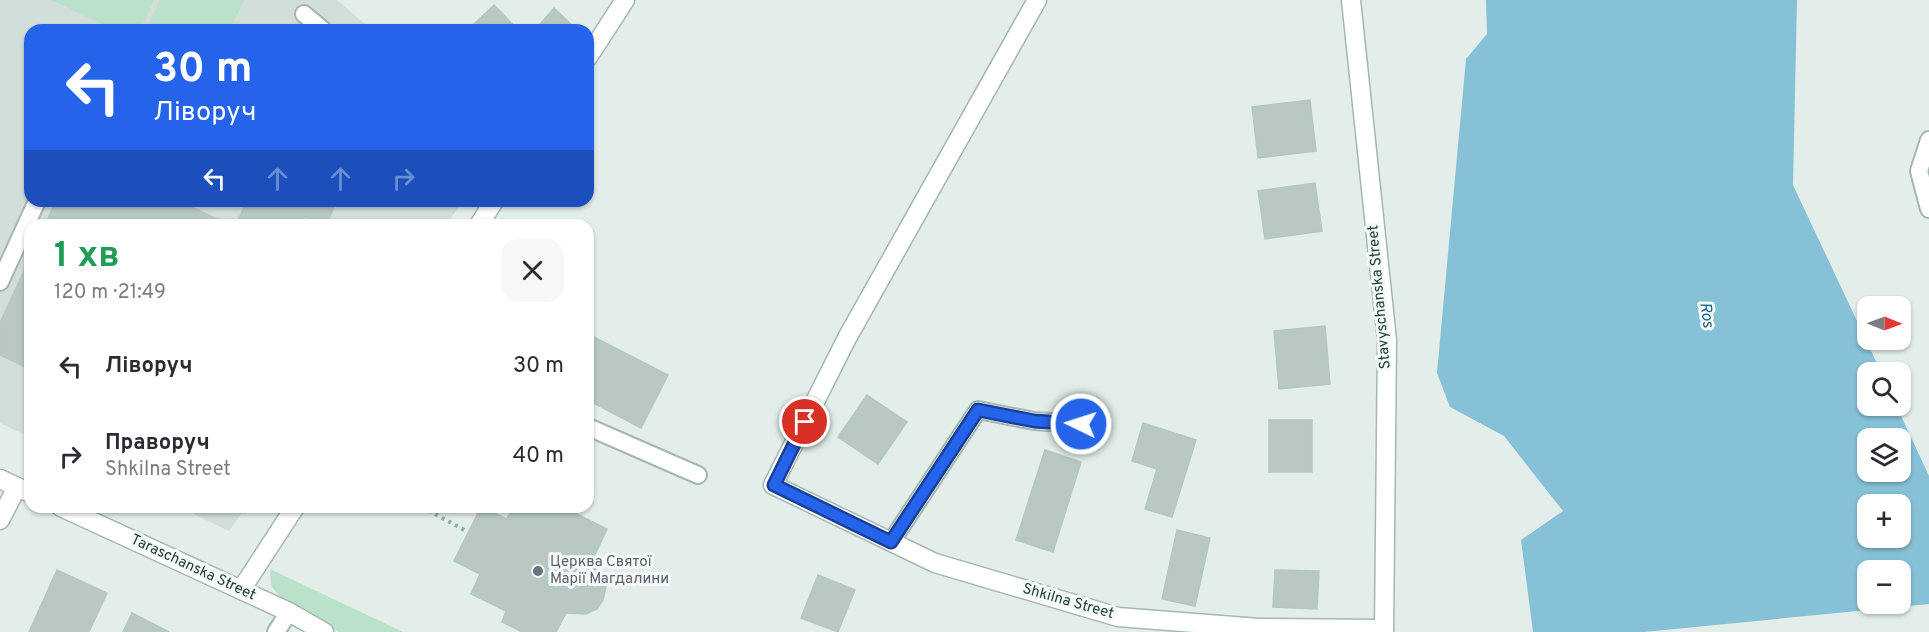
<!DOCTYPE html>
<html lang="uk">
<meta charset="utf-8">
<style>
body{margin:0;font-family:Overpass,sans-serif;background:#f7f7f7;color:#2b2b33;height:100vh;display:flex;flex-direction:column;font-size:22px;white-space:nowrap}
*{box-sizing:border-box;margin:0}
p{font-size:20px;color:#7c7c81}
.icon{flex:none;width:33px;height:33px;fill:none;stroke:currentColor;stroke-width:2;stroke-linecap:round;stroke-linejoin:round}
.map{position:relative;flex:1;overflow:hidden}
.side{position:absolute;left:24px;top:219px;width:570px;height:294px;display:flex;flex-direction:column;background:#fff;border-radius:18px;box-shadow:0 2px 4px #0004}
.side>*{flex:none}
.top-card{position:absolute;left:24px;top:24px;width:570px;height:183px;border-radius:18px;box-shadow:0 2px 4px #0004;background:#2563eb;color:#fff;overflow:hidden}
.needle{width:39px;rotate:91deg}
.tools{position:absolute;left:1857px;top:296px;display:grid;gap:12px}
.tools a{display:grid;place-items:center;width:54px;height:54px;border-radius:12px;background:#fff;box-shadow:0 2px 4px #0004;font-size:30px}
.pin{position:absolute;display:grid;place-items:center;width:51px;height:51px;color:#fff;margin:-26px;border:3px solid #fff;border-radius:50%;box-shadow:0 2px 6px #0007}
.me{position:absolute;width:66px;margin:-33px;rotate:274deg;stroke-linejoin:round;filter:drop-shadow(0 0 4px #0008)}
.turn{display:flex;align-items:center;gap:21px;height:126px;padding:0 30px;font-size:27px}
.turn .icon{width:78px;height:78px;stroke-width:2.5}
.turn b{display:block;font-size:42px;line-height:51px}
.lanes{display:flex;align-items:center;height:57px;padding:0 30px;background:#0003;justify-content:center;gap:30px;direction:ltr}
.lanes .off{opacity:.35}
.round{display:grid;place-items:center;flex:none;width:63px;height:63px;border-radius:18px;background:#f7f7f7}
.headline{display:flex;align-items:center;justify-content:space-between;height:102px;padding:0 30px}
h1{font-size:36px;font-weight:700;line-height:45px;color:#1e9e55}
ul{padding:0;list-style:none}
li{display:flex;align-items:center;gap:18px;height:90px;padding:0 30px}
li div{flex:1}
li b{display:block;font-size:22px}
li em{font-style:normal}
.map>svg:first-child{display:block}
.built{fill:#d1ded9}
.green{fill:#bae1c9}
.water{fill:#86c1d7;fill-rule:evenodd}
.pier{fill:#e3eeea}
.building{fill:#b8c9c4;stroke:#b4c8c2;stroke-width:1.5}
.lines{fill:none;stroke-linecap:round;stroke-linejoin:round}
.service-casing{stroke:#a5b7b2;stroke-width:20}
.minor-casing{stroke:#a5b7b2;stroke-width:21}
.tertiary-casing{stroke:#a5b7b2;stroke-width:21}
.path{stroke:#80b4aa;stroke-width:4;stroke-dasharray:3 4.5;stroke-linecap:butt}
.service{stroke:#fff;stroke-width:16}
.minor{stroke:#fff;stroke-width:18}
.tertiary{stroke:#fff;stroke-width:18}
.route-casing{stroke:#184099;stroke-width:15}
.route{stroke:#2563eb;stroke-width:10}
.worship-dot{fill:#6b7280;stroke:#f4faf7;stroke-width:2}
.labels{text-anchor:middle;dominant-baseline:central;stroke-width:6;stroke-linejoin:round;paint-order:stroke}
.street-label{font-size:15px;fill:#21413c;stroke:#f4faf7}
.worship-label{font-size:15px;fill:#5b616d;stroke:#f4faf7;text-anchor:start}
.water-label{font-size:16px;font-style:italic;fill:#156482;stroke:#f4faf7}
</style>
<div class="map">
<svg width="1929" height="632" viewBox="0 0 1929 632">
<rect width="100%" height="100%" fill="#e3eeea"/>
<path class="built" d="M 0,0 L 337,0 L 372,30 L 30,30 L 30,201 L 463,201 L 446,225 L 30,225 L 30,437 L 0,423 Z
M 179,507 L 246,507 L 229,531 Z"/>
<path class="green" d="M 51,0 L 154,0 L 140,30 L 116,30 Z
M 160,0 L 244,0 L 230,30 L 146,30 Z
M 270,569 L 403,632 L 339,632 L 282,600 L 271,585 Z"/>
<path class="water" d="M 1486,0 L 1797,0 L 1793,185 L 1881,372 L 1868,372 L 1868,405 L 1896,405 L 1929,476 L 1929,632 L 1533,632 L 1521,540 L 1563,511 L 1504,436 L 1450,407 L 1437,373 L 1466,59 L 1487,34 ZM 1868,438 L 1900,438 L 1900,471 L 1868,471 ZM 1868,504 L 1900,504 L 1900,537 L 1868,537 ZM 1868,570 L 1900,570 L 1900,603 L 1868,603 Z"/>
<path class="pier" d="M 1929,604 L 1929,632 L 1644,632 Z"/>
<path class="building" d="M 494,5 L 518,30 L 478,30 L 473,25 Z
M 554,8 L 577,30 L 535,30 Z
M 1310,100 L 1316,151 L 1258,158 L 1252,107 Z
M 1315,183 L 1322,231 L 1265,239 L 1258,191 Z
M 56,201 L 178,201 L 230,225 L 45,225 Z
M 247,201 L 337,201 L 326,225 L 305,217 L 301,225 L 236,225 Z
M 30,258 L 30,369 L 0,355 L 0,323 Z
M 1325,326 L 1330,384 L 1279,389 L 1274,331 Z
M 588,334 L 668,375 L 641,428 L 588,400 Z
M 867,395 L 907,422 L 878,464 L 838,437 Z
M 1269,420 L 1312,420 L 1312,472 L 1269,472 Z
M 1143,423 L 1196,440 L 1172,517 L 1145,509 L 1157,469 L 1132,461 Z
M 1045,450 L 1081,462 L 1053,552 L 1016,540 Z
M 481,507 L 507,519 L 513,507 L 541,507 L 550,512 L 553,507 L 563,507 L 607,529 L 592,561 L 605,575 L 606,587 L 603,600 L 597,609 L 586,614 L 566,613 L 556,632 L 522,632 L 502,622 L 506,611 L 471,594 L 480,574 L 454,561 Z
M 1177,530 L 1210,538 L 1195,606 L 1162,599 Z
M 57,570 L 107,593 L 89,632 L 29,632 Z
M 1275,570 L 1319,571 L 1317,609 L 1273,607 Z
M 818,575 L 855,590 L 838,632 L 801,618 Z
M 132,613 L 169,632 L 123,632 Z"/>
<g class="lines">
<defs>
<path id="service" d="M 304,14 L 323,30
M 1929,140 L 1919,171 L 1929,209
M 0,282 L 37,201
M 588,427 L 698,475
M 891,542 L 978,410 L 1034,421 L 1081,424
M 276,632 L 289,612"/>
<path id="minor" d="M 1037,0 L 847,338 L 773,485 L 935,563 L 1118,617 L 1259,628 L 1384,629
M 588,57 L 625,0
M 479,225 L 494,201
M 0,520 L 17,487
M 241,590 L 295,507"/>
<path id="tertiary" d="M 1351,0 L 1387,340 L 1384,632
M 0,479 L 30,493
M 61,507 L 289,612 L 324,632"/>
</defs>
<use href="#service" class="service-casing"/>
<use href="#minor" class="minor-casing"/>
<use href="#tertiary" class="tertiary-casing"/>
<path class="path" d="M 422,507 L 468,532"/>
<use href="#service" class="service"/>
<use href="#minor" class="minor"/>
<use href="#tertiary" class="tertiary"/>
</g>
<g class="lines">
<defs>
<path id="route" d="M 805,422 L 774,485 L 891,542 L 978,410 L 1034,421 L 1081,424"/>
</defs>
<use href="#route" class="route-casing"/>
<use href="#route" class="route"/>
</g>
<circle class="worship-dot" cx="538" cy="571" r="6"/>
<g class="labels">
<g class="street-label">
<text transform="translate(1380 297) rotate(-95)">Stavyschanska Street</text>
<text transform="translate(193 568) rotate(25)">Taraschanska Street</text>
<text transform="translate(1068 602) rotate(16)">Shkilna Street</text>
</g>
<g class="worship-label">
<text x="550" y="562">Церква Святої<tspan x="550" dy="17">Марії Магдалини</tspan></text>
</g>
<g class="water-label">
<text transform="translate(1706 315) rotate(82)">Ros</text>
</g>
</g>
</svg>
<div class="tools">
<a><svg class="needle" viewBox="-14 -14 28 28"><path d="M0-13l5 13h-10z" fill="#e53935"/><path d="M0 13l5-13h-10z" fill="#7c7c81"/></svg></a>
<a><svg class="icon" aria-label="search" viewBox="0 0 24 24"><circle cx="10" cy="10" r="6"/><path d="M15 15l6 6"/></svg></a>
<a><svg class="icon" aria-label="layers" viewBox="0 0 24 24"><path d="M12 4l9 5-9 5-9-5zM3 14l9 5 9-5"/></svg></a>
<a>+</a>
<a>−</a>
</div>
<div class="pin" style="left:805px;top:422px;background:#d93025"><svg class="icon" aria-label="arrive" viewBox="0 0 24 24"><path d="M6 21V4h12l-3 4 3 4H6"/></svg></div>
<svg class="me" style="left:1081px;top:424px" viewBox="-20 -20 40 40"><circle r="17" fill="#2563eb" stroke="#fff" stroke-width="3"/><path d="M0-11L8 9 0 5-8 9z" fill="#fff"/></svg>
<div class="top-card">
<div class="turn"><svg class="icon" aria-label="left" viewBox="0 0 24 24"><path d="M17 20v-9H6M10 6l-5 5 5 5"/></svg><div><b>30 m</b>Ліворуч</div></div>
<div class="lanes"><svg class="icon" aria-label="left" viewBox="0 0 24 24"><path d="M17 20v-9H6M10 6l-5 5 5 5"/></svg><svg class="icon off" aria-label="ahead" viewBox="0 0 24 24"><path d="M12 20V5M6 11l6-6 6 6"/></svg><svg class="icon off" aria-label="ahead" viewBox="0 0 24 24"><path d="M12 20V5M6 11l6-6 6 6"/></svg><svg class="icon off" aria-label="right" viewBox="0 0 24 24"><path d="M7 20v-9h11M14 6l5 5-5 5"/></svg></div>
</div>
<section class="side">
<div class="headline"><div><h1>1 хв</h1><p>120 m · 21:49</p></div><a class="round"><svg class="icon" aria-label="close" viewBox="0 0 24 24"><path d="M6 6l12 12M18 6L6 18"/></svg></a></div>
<ul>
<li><svg class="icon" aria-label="left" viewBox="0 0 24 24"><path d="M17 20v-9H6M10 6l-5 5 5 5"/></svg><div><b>Ліворуч</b></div><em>30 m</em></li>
<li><svg class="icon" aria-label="right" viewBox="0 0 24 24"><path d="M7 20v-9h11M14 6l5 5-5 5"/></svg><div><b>Праворуч</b><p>Shkilna Street</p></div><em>40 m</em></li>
</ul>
</section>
</div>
